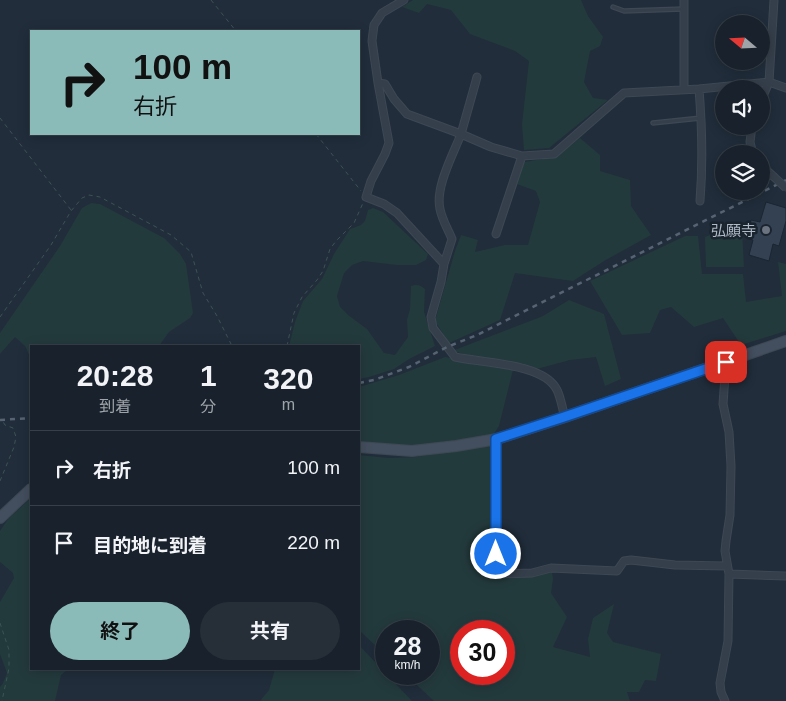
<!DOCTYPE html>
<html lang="ja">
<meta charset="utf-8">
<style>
body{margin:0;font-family:Arial,"Noto Sans JP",sans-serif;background:#262f38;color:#f1f3f6;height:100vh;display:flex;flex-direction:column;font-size:19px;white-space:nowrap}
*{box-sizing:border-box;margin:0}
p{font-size:16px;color:#9fa4a9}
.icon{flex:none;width:28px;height:28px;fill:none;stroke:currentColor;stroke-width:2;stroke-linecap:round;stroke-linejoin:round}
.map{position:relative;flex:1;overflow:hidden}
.details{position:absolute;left:30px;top:345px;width:330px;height:325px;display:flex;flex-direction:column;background:#19222c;border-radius:0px;box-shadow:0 2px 12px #0003,0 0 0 1px #373f48}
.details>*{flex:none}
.banner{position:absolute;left:30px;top:30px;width:330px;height:105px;border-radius:0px;box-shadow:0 2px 12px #0003,0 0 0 1px #373f48;background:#8bbbb9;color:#111;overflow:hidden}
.needle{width:32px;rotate:289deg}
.controls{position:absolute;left:715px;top:15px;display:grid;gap:10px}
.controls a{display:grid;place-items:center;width:55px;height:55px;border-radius:50%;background:#19222c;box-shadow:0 2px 12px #0003,0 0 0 1px #373f48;font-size:25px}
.speed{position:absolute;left:375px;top:620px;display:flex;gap:10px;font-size:25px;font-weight:700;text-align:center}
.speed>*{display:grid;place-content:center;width:65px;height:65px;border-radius:50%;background:#19222c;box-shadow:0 2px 12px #0003,0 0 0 1px #373f48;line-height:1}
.speed small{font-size:12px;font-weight:400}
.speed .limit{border:8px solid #d22;background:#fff;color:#111}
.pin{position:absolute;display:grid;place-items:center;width:42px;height:42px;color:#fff;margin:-21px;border-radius:10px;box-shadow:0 2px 8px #0006}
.me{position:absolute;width:55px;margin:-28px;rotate:0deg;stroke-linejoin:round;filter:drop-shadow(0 0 4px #0008)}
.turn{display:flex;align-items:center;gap:18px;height:105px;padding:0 20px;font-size:22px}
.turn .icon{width:65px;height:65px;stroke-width:2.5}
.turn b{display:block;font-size:35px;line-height:42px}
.eta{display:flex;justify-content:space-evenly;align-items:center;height:85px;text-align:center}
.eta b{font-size:30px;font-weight:700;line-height:35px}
.cta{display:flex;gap:10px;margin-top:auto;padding:10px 20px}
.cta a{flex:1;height:58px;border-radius:30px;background:#8bbbb9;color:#111;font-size:20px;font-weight:700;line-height:58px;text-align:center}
.cta a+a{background:#262f38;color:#f1f3f6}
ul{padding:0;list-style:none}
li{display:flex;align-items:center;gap:15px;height:75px;padding:0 20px;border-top:1px solid #373f48}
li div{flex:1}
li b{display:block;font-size:19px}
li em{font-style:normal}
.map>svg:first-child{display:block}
.green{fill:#233a3c;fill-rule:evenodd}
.building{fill:#334152;stroke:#1c2632}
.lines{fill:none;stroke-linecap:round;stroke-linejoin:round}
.lane-casing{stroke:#3e4854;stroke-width:5.5}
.street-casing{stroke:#3e4854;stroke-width:9}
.secondary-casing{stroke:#3e4854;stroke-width:12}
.path{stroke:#3c5354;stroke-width:1;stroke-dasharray:4 4;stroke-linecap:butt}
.lane{stroke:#353f4b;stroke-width:3}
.street{stroke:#353f4b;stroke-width:7}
.secondary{stroke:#434e5e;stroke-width:10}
.rail{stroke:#576372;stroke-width:2.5;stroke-dasharray:5 5;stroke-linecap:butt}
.street-bridge-casing{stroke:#3e4854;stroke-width:9;stroke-linecap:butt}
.street-bridge{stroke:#353f4b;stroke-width:7}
.route-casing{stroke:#114b97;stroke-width:12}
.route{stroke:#1a73e8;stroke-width:9}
.worship-dot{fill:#6b7280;stroke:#1a242f;stroke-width:2}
.labels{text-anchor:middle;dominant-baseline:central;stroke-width:5;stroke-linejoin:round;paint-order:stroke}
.poi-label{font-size:15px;fill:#b0bac7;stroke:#1a242f;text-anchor:end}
</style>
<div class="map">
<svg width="786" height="701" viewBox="0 0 786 701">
<rect width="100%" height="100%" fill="#212d3b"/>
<path class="green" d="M 413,0 L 581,0 L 588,16 L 603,37 L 600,46 L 590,51 L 584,82 L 593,98 L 608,100 L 549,148 L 524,150 L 522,124 L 529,61 L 515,51 L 470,34 L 451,10 L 427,4 L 419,13 L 402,7 Z
M 580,138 L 600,155 L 600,171 L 630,180 L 631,206 L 651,235 L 604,261 L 573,281 L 515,273 L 500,320 L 449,343 L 435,321 L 455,251 L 461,235 L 478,240 L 475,252 L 505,245 L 528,245 L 540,202 L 536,191 L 517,184 L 524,162 L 556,157 Z
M 91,203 L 100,204 L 164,238 L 180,254 L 186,264 L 193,313 L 190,318 L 169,332 L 159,346 L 31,346 L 31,359 L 25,346 L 15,337 L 0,354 L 0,333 L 60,246 L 82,208 Z
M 373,208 L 383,212 L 428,254 L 426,260 L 416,265 L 397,265 L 363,261 L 352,265 L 344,273 L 337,296 L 340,307 L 348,315 L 367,329 L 384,353 L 395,355 L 408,337 L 407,320 L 410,309 L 411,286 C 417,284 420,285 425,289 L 424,312 L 435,346 L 409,359 L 394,369 L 369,377 L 359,379 L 359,346 L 318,346 C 311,344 298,346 289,346 L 295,322 L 303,301 L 322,279 L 334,254 L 350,229 L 361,225 L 365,221 L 368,210 Z
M 724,229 L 742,229 L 744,267 L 706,267 L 705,237 Z
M 685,236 L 698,236 L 702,274 L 743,274 L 746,302 L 782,296 L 778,262 L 786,264 L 786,331 L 741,345 L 723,318 L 694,327 L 671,307 L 660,310 L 650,333 L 622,335 L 590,281 Z
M 569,300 L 604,314 L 621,379 L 605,386 L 596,357 L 570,360 L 533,370 L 452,351 L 543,316 Z
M 445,357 L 513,370 L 499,426 L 493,435 L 446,443 L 410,446 L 359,441 L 359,387 L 399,375 Z
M 490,445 L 493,575 L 531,577 L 552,572 L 553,579 L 551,593 L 567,617 L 553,647 L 590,657 L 588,639 L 593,618 L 614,604 L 607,633 L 613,642 L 661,654 L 656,681 L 645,680 L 639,692 L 627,692 L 630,701 L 434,701 L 405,674 L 429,674 L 429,631 L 386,631 L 386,656 L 359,630 L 359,455 L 388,458 L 416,457 ZM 461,631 L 504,631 L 504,674 L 461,674 Z
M 31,498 L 31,669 L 73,669 L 66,671 L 61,675 L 55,701 L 0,701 L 0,687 L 3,683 L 7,673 L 0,654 L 0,602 L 14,578 L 13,573 L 0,562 L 0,531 L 8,519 Z
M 359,645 L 412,701 L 260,701 L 269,690 L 275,669 L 359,669 Z"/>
<path class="building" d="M 766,202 L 786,208 L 786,221 L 779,246 L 773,244 L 769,261 L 749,255 L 753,240 L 746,238 L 751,220 L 760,222 Z"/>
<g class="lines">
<defs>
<path id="lane" d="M 613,7 L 624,11 L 683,9
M 653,123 L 701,118"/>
<path id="street" d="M 404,0 L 382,13 L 374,25 L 372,41 L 378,83 L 389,143 L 385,154 L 371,181 L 366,197 L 384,204 L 397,213 L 444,264 L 441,282 L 431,317 L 433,328 L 455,357 C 482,363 544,363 557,390 C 561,398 562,408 565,417
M 684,0 L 684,89
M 378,83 L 385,84 L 394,99 L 407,114 L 461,134 L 474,88 L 477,77
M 699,89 C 702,126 703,164 700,201
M 761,101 L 769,82 L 774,0
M 752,126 L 750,142 L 753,154
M 761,165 L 773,176
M 496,234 L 522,156
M 444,264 L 452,239 C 448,229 442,220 440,209 C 435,187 453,155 461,134 L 491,147 L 522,156 L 554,154 L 624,93 L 699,89 L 769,82 L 786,88
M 497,439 L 496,574 L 532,573 L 551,568 L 617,571 L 624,561 L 631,560 L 675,565 L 727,566
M 729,574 L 786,576
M 725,701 L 721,692 L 720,683 L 728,641 L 729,574 L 725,551 L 726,541 L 730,515 L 731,466 L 729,432 L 723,404 L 726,362"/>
<path id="secondary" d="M 359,447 L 412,451 L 456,446 L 497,439 L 565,417 L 786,341
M 0,518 L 31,489"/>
</defs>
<use href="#lane" class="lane-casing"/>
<use href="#street" class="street-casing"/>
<use href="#secondary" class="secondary-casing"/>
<path class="path" d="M 211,0 L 236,31
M 0,118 L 71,210
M 316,134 L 361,191
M 0,317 L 51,245 L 71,211 L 82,198 L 89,195 L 100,197 L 171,235 L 191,252 L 203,293 L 217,316 L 232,346
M 287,346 L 294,313 L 302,297 L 317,280 L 323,271 L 330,249 L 336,241 L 354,223 L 363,203
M 0,481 L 14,447 L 16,437 L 13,428 L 5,425 L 2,420
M 0,623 L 9,650 L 9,668 L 2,701"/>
<use href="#lane" class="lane"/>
<use href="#street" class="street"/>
<use href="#secondary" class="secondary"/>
<path class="rail" d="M 359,383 L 374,380 L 409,367 L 447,347 L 477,335 L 786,180
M 0,420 L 31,418"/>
<defs>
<path id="street-bridge" d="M 773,176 L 786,188"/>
</defs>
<use href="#street-bridge" class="street-bridge-casing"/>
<use href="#street-bridge" class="street-bridge"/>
</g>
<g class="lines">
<defs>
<path id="route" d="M 496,554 L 496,439 L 564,417 L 726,362"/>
</defs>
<use href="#route" class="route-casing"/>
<use href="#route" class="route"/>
</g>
<circle class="worship-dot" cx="766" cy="230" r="5"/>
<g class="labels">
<g class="poi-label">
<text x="756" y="230">弘願寺</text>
</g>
</g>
</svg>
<div class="controls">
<a><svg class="needle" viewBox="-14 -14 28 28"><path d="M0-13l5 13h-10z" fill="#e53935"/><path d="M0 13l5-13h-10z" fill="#9fa4a9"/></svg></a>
<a><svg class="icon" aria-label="sound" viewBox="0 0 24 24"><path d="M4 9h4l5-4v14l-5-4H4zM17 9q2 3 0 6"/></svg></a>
<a><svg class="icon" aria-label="layers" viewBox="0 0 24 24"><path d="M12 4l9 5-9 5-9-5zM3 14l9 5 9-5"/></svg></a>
</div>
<div class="speed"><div>28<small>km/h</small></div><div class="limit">30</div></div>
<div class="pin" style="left:726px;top:362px;background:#d93025"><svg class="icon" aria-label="arrive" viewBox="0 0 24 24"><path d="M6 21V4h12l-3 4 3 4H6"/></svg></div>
<svg class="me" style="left:496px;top:554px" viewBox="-20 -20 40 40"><circle r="17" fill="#1a73e8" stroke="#fff" stroke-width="3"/><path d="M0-11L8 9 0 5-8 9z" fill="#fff"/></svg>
<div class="banner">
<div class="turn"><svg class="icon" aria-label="right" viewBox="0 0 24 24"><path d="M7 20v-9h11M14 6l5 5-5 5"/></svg><div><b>100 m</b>右折</div></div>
</div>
<section class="details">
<div class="eta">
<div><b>20:28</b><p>到着</p></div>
<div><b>1</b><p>分</p></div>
<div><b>320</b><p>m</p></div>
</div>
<ul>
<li><svg class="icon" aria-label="right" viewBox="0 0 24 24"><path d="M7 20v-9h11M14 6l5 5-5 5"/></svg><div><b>右折</b></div><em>100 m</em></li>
<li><svg class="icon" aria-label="arrive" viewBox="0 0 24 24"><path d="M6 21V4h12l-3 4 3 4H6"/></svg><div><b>目的地に到着</b></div><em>220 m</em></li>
</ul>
<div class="cta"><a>終了</a><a>共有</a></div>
</section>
</div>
